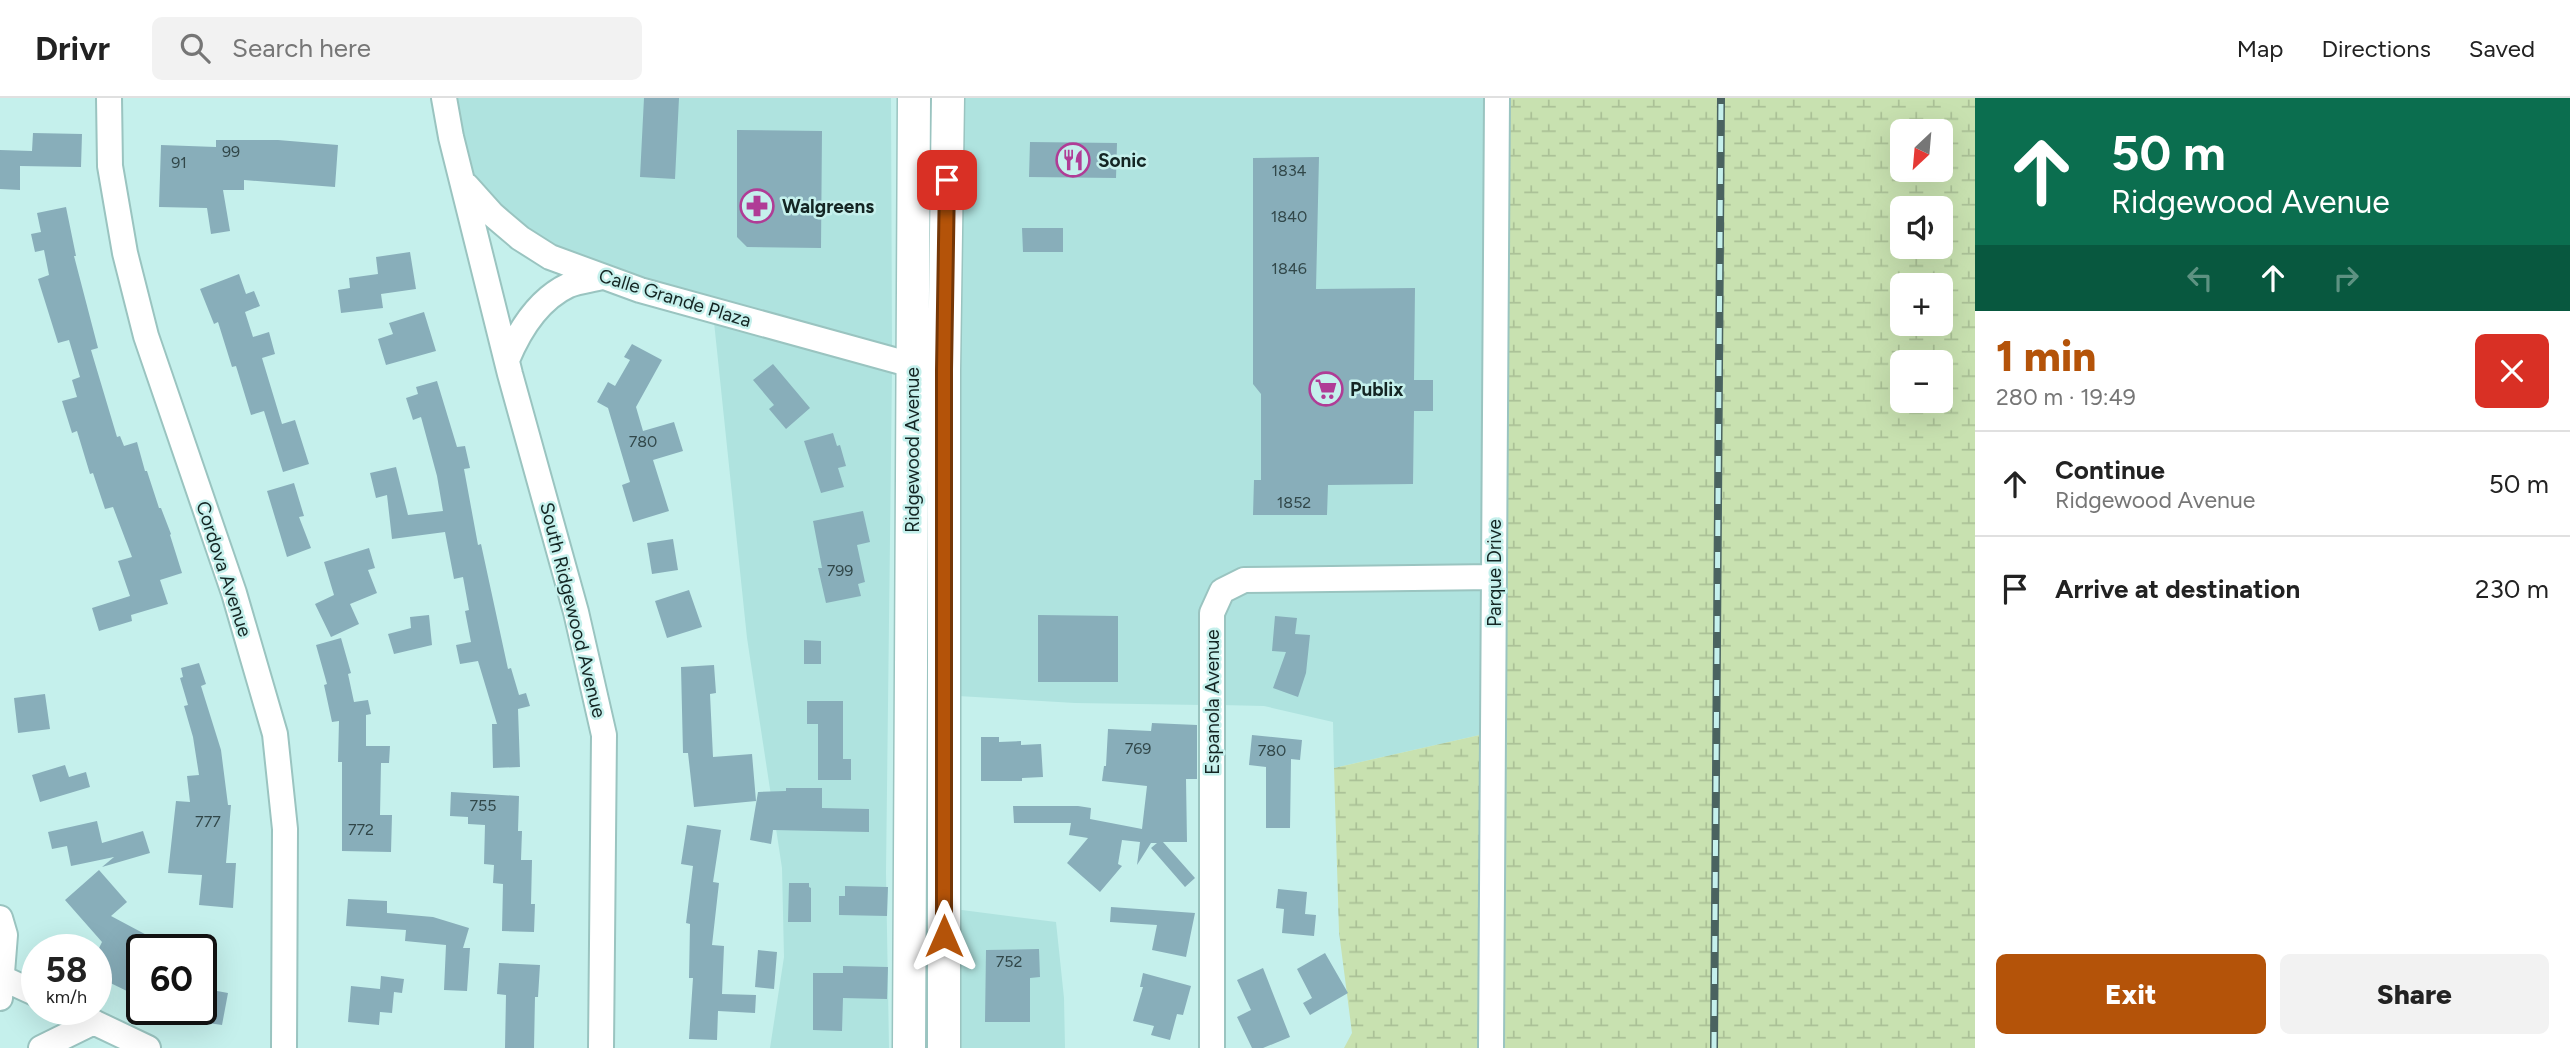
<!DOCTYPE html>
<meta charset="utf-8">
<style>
body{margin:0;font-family:Figtree,sans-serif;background:#f2f2f2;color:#222;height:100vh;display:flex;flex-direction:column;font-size:26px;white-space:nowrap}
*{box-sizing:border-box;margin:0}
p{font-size:23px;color:#767676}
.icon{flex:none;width:38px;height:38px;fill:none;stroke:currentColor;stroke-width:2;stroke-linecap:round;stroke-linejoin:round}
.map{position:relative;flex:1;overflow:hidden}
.side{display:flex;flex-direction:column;background:#fff;width:595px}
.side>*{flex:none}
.guide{background:#0b6e4f;color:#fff;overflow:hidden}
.needle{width:46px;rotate:206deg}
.buttons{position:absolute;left:1890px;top:21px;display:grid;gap:14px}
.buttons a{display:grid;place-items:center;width:63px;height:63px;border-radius:10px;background:#fff;box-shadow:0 7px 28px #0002;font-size:35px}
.speed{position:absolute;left:21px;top:836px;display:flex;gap:14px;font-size:35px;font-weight:700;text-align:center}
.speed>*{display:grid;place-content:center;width:91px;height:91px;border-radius:50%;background:#fff;box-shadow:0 7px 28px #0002;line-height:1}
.speed small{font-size:18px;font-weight:400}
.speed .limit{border:4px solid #111;border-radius:10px;background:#fff;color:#111}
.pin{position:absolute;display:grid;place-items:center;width:60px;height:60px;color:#fff;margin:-30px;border-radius:14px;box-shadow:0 4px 10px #0006}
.me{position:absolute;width:77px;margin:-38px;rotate:0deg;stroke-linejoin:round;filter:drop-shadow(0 0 5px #0008)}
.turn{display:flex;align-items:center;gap:24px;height:147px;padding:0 21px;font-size:32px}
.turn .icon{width:91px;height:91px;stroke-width:2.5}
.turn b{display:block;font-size:49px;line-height:60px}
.lanes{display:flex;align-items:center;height:66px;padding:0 21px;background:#0003;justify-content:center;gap:35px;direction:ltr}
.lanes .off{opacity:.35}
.round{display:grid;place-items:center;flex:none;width:74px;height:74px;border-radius:10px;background:#f2f2f2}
.headline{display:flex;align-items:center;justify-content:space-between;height:119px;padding:0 21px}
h1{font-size:42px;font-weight:800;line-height:52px;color:#b45309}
.button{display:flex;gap:14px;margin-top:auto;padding:14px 21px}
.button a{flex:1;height:80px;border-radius:10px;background:#b45309;color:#fff;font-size:28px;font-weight:800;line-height:80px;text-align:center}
.button a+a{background:#f2f2f2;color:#222}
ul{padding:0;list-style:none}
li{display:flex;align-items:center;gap:21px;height:105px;padding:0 21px;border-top:2px solid #e0e0e0}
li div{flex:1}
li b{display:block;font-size:26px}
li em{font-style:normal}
header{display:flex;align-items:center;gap:42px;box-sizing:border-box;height:98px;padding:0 35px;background:#fff;border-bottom:2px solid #e0e0e0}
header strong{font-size:33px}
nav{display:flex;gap:38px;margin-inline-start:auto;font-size:24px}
.search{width:490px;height:63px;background:#f2f2f2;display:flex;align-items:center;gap:18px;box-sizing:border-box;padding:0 24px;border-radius:10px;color:#767676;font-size:26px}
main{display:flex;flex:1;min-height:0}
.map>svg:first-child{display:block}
.built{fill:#afe3df}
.wetland{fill:url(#wetland-marsh);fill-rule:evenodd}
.building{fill:#88aeba}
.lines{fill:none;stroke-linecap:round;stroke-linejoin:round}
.minor-casing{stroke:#9ac4c0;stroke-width:28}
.major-casing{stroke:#9ac4c0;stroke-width:35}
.minor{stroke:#fff;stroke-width:24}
.major{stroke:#fff;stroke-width:32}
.rail-casing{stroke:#4a6360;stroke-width:8}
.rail{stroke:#c5f0ec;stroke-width:5;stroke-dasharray:16;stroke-linecap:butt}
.route-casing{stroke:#753606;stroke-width:18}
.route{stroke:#b45309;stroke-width:12}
.labels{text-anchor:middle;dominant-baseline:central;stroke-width:5;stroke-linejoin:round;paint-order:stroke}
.number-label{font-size:16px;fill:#314749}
.poi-label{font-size:19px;font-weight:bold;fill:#142523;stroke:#c5f0ec;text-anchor:start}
.street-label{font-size:19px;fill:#142523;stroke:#c5f0ec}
</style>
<header>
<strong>Drivr</strong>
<div class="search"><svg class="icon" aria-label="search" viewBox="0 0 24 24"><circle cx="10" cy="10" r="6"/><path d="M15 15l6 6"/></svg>Search here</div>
<nav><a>Map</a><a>Directions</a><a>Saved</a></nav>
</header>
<main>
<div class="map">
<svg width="1975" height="950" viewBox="0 0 1975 950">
<defs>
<pattern id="wetland-marsh" width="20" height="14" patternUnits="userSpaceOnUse" patternTransform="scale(1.75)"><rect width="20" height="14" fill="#c8e1b0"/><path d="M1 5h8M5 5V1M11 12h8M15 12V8" fill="none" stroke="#abc197"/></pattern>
</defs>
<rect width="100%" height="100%" fill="#c5f0ec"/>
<path class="built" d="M 454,0 L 891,0 L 892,251 L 610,171 L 609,167 L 603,169 L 554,150 L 525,131 L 500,109 L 473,79 Z
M 958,0 L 1487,0 L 1485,469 L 1219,484 L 1202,607 L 1075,605 L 958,598 Z
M 714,224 L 892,272 L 886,775 L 889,950 L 770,950 L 784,859 L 782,770 L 747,540 Z
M 1485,489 L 1484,636 L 1334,670 L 1333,624 L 1264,608 L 1221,607 L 1221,517 L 1229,500 L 1245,492 Z
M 954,811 L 1056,824 L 1064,900 L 1065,950 L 953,950 Z"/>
<path class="wetland" d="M 1506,0 L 1975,0 L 1975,950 L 1501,950 ZM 1902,33 L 1941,33 L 1941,72 L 1902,72 ZM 1902,110 L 1941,110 L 1941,149 L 1902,149 ZM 1902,187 L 1941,187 L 1941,226 L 1902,226 ZM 1902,264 L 1941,264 L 1941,303 L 1902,303 Z
M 1484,636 L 1482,950 L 1344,950 L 1352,935 L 1339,834 L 1334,670 Z"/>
<path class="building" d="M 644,0 L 679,0 L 675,81 L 640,79 Z
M 737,32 L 822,33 L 821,150 L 747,149 L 737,139 Z
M 33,35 L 82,36 L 81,69 L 20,68 L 20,92 L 0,91 L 0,52 L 32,53 Z
M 216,42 L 278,42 L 338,47 L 335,89 L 244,82 L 244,92 L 223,92 L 230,133 L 211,136 L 207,110 L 159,109 L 161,47 L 216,49 Z
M 1030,44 L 1117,45 L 1116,80 L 1029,79 Z
M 1319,59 L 1316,191 L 1415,190 L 1414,282 L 1433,282 L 1433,313 L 1414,313 L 1413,386 L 1328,387 L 1327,417 L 1253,417 L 1254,382 L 1261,382 L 1261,296 L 1253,286 L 1253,60 Z
M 66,109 L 76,158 L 74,158 L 98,250 L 91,252 L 117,339 L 120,338 L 124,348 L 137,344 L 145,373 L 147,373 L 159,410 L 161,410 L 171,436 L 170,437 L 182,475 L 160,482 L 168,506 L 131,517 L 132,523 L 99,533 L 92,510 L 130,498 L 118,463 L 132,459 L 113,409 L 105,411 L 93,375 L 90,376 L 77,333 L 72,335 L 62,303 L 77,299 L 72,282 L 80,279 L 69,242 L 58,245 L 38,181 L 49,177 L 44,152 L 35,154 L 31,136 L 41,134 L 37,115 Z
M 1022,130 L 1063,130 L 1063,154 L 1023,154 Z
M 410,154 L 416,191 L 381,196 L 383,210 L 341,215 L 338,192 L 350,190 L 349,180 L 378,176 L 376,159 Z
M 239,176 L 246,196 L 254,193 L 260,208 L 245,214 L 253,239 L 269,234 L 275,256 L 262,260 L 282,326 L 295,322 L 309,366 L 283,374 L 264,313 L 251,317 L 236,268 L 232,269 L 218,224 L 214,226 L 200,191 Z
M 424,214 L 436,253 L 386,267 L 378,241 L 393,236 L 389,225 Z
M 632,246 L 662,262 L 636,309 L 643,333 L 674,324 L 683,353 L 653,362 L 669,413 L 633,424 L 622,387 L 630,384 L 608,310 L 597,304 L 608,284 L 615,288 L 630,262 L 624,259 Z
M 773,266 L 810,310 L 786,331 L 769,311 L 774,307 L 753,282 Z
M 437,283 L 457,349 L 465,348 L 470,370 L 464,371 L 478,447 L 481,446 L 508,571 L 511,570 L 519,597 L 526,595 L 530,608 L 518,611 L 520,669 L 493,670 L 492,626 L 497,626 L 478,563 L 460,566 L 456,547 L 471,544 L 465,513 L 469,512 L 463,479 L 454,481 L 445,434 L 392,441 L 387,397 L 376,400 L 370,375 L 396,369 L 408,417 L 443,413 L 437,378 L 421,319 L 413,322 L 406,300 L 418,296 L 416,289 Z
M 833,335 L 837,348 L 840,347 L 846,368 L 838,370 L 844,389 L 821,395 L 804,343 Z
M 294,385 L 304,418 L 299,419 L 311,450 L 287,459 L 267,393 Z
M 863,413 L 870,444 L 857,447 L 865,484 L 858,486 L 861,498 L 826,505 L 818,470 L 822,470 L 813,423 Z
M 673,441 L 678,472 L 652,476 L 647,445 Z
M 369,450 L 375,470 L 368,472 L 377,495 L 350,506 L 359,526 L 331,539 L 315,506 L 334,497 L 324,464 Z
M 689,492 L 702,529 L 667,540 L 655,503 Z
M 429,517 L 432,547 L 394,556 L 388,536 L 411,530 L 410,519 Z
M 1038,517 L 1118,518 L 1118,584 L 1038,584 Z
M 1275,518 L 1297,520 L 1295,536 L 1310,537 L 1306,575 L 1298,599 L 1273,590 L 1286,554 L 1272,553 Z
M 341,540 L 351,575 L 348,576 L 354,604 L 368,602 L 371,616 L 366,617 L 366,648 L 390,648 L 389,665 L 381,665 L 380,717 L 392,717 L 391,754 L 342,753 L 342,664 L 338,664 L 339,623 L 332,624 L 324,587 L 327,586 L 316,547 Z
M 804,542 L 821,543 L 821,566 L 804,566 Z
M 199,565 L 206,586 L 201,588 L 221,652 L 228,707 L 231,707 L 226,765 L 236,765 L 233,810 L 199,807 L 202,777 L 168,775 L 176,703 L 190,704 L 187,678 L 199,677 L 193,639 L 184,608 L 188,607 L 180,580 L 183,579 L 181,570 Z
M 714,567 L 716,595 L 710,596 L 713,659 L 752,656 L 756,703 L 694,709 L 688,655 L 683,655 L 681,569 Z
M 45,596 L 50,631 L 18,635 L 14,600 Z
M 807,603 L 843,603 L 843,661 L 851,661 L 851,682 L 818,682 L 818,626 L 807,626 Z
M 1152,625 L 1197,627 L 1197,681 L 1186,681 L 1187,744 L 1163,744 L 1195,780 L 1185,789 L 1151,750 L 1157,745 L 1151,745 L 1137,767 L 1140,744 L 1122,742 L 1118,766 L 1122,768 L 1100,794 L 1067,765 L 1088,740 L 1069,737 L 1071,725 L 1014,725 L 1013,708 L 1078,708 L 1091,710 L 1090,721 L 1142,731 L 1147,688 L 1102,683 L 1104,668 L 1106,668 L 1108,631 L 1151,633 Z
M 1252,637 L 1302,642 L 1300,662 L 1291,661 L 1290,730 L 1266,730 L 1266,669 L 1249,667 Z
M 981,639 L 999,639 L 999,644 L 1021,643 L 1021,647 L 1041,646 L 1043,679 L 1022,680 L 1022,683 L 981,683 Z
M 65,667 L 69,679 L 86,674 L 90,689 L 40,704 L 32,677 Z
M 786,690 L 822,690 L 822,710 L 869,711 L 869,734 L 773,732 L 771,746 L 750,742 L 758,694 L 786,693 Z
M 451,694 L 519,698 L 518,733 L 522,733 L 521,762 L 532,762 L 531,806 L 535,806 L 534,834 L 502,833 L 503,786 L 493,785 L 494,767 L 484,766 L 485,727 L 468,726 L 468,719 L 450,718 Z
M 97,723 L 102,745 L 143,733 L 150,755 L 102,769 L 114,759 L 71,768 L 67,748 L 52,751 L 48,734 Z
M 687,727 L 721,732 L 713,784 L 719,785 L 712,847 L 724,848 L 722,896 L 756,897 L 755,915 L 718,913 L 717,942 L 689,941 L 693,880 L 689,880 L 690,826 L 686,825 L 693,768 L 681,766 Z
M 99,772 L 127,804 L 111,818 L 156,842 L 151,852 L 142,852 L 142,869 L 129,894 L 96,878 L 96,856 L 102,844 L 65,802 Z
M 789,785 L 809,785 L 809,789 L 811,790 L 811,824 L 788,824 Z
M 845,788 L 888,789 L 887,818 L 839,817 L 839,798 L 845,798 Z
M 1278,791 L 1307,794 L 1305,816 L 1316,817 L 1314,838 L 1282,835 L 1284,811 L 1276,810 Z
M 348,801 L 387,803 L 387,815 L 433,819 L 469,830 L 463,850 L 470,850 L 467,893 L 444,892 L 446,847 L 405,843 L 406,832 L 346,828 Z
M 1111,809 L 1195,815 L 1186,859 L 1152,852 L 1157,827 L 1110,824 Z
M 1039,851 L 1040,879 L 1030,880 L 1030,924 L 985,924 L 986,852 Z
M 758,852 L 777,854 L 774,891 L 755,889 Z
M 1325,855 L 1348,895 L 1310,917 L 1303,905 L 1312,900 L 1297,871 Z
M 499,865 L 540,867 L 538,899 L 535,899 L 534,950 L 505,950 L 506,897 L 497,896 Z
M 843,868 L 888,869 L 887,901 L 843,900 L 842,933 L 813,932 L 813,875 L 843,875 Z
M 1263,870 L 1290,939 L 1263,950 L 1252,950 L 1237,919 L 1251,912 L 1237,882 Z
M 1143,875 L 1191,888 L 1183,917 L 1177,916 L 1170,942 L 1151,937 L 1154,928 L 1133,923 L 1143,889 L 1140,889 Z
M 381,878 L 404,881 L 402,895 L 394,894 L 392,915 L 380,914 L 379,927 L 348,924 L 351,888 L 380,891 Z
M 201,890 L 228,895 L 222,927 L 201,924 Z"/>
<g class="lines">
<defs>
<path id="minor" d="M 109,0 L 110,68 L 125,155 L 146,238 L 234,495 L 275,636 L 285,731 L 284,950
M 444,0 L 451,39 L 510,276 L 576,514 L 604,637 L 601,950
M 467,88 L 493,117 L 520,140 L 550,159 L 640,192 L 912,267
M 507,262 C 519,233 539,201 569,187 C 579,183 591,182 602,179
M 0,820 L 5,837 L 0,900
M 0,879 L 37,896
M 68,912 L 148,950
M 41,950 L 94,924
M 1212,950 L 1212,515 L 1222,493 L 1244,482 L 1494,479
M 1491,950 L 1497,0"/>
<path id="major" d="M 909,950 L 914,0
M 944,950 L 944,272 L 948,0"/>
</defs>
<use href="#minor" class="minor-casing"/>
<use href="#major" class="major-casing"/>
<use href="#minor" class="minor"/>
<use href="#major" class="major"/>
<defs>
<path id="rail" d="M 1714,950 L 1721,0"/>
</defs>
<use href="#rail" class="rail-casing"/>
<use href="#rail" class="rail"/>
</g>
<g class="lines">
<defs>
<path id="route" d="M 944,838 L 944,272 L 947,82"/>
</defs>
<use href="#route" class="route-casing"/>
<use href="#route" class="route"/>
</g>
<defs>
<symbol id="restaurant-ring" viewBox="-11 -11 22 22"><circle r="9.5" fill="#c5f0ec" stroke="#b03c96" stroke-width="1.5"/><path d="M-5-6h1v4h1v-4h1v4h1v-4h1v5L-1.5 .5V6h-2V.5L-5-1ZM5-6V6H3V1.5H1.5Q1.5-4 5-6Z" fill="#b03c96"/></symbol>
<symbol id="pharmacy-ring" viewBox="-11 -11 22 22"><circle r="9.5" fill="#c5f0ec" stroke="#b03c96" stroke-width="1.5"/><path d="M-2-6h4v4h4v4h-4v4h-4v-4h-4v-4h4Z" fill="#b03c96"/></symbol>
<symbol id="supermarket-ring" viewBox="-11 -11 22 22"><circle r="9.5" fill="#c5f0ec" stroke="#b03c96" stroke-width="1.5"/><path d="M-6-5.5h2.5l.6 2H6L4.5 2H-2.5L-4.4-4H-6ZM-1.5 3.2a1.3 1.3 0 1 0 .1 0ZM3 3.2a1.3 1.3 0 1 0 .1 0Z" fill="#b03c96"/></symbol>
</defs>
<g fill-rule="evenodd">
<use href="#restaurant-ring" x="1054" y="43" width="38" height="38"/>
<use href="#pharmacy-ring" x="738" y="89" width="38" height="38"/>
<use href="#supermarket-ring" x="1307" y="272" width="38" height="38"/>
</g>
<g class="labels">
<g class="number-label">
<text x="231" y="53">99</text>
<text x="179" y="64">91</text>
<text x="1289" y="72">1834</text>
<text x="1289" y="118">1840</text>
<text x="1289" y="170">1846</text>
<text x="643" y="343">780</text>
<text x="1294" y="404">1852</text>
<text x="840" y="472">799</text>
<text x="1138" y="650">769</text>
<text x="1272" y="652">780</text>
<text x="483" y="707">755</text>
<text x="208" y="723">777</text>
<text x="361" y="731">772</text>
<text x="1009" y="863">752</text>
</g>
<g class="poi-label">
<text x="1098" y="62">Sonic</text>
<text x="782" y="108">Walgreens</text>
<text x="1350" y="291">Publix</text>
</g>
<g class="street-label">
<text transform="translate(675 200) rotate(17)">Calle Grande Plaza</text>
<text transform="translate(912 352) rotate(-90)">Ridgewood Avenue</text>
<text transform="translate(224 471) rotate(72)">Cordova Avenue</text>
<text transform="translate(1494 475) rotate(-90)">Parque Drive</text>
<text transform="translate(573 512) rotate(76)">South Ridgewood Avenue</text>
<text transform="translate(1212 604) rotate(-90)">Espanola Avenue</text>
</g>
</g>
</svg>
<div class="buttons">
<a><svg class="needle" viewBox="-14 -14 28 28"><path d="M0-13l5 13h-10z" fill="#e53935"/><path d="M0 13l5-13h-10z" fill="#767676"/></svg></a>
<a><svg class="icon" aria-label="sound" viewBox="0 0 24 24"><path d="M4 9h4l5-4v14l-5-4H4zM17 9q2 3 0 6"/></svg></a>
<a>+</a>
<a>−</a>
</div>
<div class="speed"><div>58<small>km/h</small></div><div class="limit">60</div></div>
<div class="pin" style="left:947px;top:82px;background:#d93025"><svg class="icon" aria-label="arrive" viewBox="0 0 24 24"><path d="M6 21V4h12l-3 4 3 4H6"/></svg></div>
<svg class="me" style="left:944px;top:838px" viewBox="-20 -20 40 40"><path d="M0-17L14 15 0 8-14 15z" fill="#b45309" stroke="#fff" stroke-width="4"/></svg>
</div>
<section class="side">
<div class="guide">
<div class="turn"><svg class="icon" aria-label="ahead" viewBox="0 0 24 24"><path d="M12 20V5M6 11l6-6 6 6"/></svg><div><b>50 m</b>Ridgewood Avenue</div></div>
<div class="lanes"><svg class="icon off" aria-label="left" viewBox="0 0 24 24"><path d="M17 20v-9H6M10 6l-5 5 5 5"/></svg><svg class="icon" aria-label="ahead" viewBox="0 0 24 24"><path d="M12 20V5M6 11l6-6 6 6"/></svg><svg class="icon off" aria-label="right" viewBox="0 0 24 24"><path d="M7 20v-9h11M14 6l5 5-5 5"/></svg></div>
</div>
<div class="headline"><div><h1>1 min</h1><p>280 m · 19:49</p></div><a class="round" style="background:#d93025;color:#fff"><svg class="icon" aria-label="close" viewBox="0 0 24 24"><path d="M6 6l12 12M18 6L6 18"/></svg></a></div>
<ul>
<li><svg class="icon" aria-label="ahead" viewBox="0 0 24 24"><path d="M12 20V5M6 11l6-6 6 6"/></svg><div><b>Continue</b><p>Ridgewood Avenue</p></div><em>50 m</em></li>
<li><svg class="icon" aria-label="arrive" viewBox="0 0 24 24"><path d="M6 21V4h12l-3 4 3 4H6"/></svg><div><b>Arrive at destination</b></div><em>230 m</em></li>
</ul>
<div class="button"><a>Exit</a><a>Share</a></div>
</section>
</main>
